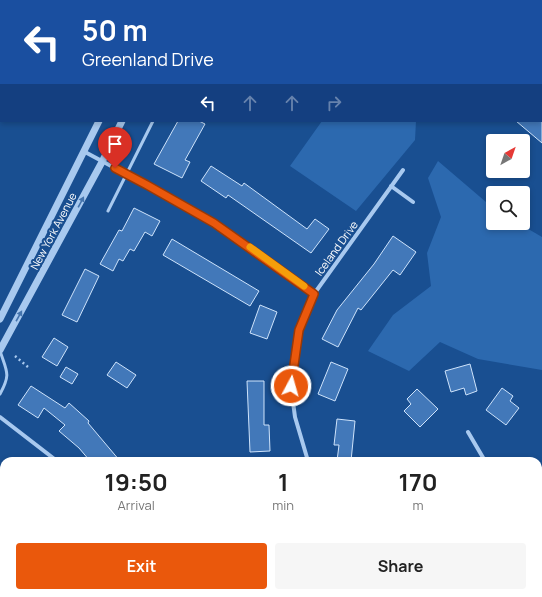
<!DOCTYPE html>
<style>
body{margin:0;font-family:Manrope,sans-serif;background:#f6f6f6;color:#222;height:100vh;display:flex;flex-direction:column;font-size:15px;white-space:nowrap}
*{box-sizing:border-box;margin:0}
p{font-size:13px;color:#767676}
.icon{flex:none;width:22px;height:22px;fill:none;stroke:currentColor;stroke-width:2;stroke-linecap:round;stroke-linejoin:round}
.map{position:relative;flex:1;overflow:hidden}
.drawer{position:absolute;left:0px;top:457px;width:542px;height:140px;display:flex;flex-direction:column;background:#fff;border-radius:12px 12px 0 0;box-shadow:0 2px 6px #0003}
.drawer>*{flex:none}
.top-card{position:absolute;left:0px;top:0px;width:542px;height:122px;box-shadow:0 2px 6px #0003;background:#1a4fa0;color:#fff;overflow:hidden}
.needle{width:26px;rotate:40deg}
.buttons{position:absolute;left:486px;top:134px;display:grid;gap:8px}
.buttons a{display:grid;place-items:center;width:44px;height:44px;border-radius:4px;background:#fff;box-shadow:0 2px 6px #0003;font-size:20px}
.pin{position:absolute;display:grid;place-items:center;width:34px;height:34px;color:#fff;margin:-41px -17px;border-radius:50% 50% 50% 0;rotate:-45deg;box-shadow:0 0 4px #0007}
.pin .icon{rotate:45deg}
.me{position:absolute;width:44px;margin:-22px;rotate:6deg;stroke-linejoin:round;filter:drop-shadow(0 0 3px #0008)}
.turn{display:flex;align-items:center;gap:14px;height:84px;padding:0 16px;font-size:18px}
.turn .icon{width:52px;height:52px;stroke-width:2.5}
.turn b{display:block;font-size:28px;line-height:34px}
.lanes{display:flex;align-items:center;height:38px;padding:0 16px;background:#0003;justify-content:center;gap:20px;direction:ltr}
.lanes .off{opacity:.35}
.eta{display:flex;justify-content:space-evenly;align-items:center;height:68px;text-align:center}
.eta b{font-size:24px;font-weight:700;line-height:28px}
.button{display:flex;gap:8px;margin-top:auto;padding:8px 16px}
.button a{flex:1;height:46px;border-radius:4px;background:#ea580c;color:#fff;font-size:16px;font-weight:700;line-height:46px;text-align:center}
.button a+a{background:#f6f6f6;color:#222}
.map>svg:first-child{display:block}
.green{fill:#2c69af}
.building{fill:#4278b9;stroke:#cee3fb}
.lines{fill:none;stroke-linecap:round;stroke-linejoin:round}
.path{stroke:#a8c9ef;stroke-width:2.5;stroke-dasharray:2 3;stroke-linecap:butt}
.service{stroke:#a8c9ef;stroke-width:3}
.minor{stroke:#a8c9ef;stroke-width:4}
.tertiary{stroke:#a8c9ef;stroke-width:7}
.oneway{fill:#4474ad}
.route-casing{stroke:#983908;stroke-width:10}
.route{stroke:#ea580c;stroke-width:7}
.slow{stroke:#f59e0b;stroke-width:7}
.labels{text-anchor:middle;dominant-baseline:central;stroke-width:4;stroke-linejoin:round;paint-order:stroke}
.street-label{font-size:11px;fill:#fff;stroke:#194f91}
</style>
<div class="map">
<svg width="542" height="597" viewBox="0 0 542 597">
<rect width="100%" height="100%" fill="#194f91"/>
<path class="green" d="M 322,121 L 416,121 L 415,140 L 356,211 L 290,166 Z
M 438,161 L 493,208 L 493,223 L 518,223 L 542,237 L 542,370 L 478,359 L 440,342 L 409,371 L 368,351 L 393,315 L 431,286 L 427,253 L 441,217 L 428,178 Z"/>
<path class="building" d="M 178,121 L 199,121 L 205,124 L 185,160 L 190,162 L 182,178 L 154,164 Z
M 516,121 L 542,121 L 542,143 Z
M 211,166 L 242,186 L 244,183 L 307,229 L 315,219 L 329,229 L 311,253 L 228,195 L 226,198 L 201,181 Z
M 134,208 L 160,221 L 152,236 L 145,232 L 134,251 L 130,249 L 123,261 L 119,259 L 113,271 L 100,264 L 119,230 L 122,231 Z
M 393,236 L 416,252 L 400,275 L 393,270 L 361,310 L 358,308 L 338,347 L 322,339 L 337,310 L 374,264 Z
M 172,239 L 259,291 L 250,306 L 163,255 Z
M 85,269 L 99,276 L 77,322 L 62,315 Z
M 260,305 L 277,312 L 267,339 L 250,333 Z
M 54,338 L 68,347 L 57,366 L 42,357 Z
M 116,362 L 136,375 L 127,388 L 107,375 Z
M 331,362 L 348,369 L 335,401 L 318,394 Z
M 470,364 L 477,391 L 466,395 L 464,388 L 451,392 L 445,371 Z
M 66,367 L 78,374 L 72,384 L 60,377 Z
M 247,381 L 264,381 L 264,425 L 269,425 L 270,451 L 250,452 Z
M 31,386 L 65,408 L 69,403 L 89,421 L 88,423 L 120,461 L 90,461 L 79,448 L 59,431 L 65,425 L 44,408 L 38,418 L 18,405 Z
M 502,388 L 513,396 L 510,401 L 519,408 L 506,425 L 486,410 Z
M 417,389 L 438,409 L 420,427 L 404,411 L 411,404 L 407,399 Z
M 337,419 L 355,421 L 351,461 L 337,461 L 339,445 L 334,445 Z"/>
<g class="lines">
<path class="path" d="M 15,356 L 28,367"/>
<path class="service" d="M 108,211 L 153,121
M 0,351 C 7,372 11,374 0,394"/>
<path class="minor" d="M 85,152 L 195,211 L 246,245 L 314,294
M 391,186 L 413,202
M 0,417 L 57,461
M 468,432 L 485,461
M 308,461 L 295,417 L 291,387 L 299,330 L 314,294 L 403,170
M 538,485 L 542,484
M 358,593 L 364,597
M 260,597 L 262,593
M 407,597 L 410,593"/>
<path class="tertiary" d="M 149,1 L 149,0
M 171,1 L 171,0
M 0,319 L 99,121
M 0,350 L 102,162 L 122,121"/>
</g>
<defs><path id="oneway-solid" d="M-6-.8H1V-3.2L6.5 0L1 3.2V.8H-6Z"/></defs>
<g class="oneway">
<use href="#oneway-solid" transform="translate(81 202) rotate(-62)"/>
<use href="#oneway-solid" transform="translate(19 316) rotate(-61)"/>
</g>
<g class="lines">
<defs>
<path id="route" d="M 115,168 L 147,185 L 214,223 L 314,294 L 299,330 L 291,386"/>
</defs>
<use href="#route" class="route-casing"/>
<use href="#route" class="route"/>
<path class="slow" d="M 250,247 L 304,286"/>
</g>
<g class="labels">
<g class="street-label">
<text transform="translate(53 231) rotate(-62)">New York Avenue</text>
<text transform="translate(336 248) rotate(-54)">Iceland Drive</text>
</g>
</g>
</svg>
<div class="buttons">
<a><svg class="needle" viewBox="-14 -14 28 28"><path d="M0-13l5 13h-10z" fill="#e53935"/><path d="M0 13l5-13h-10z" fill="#767676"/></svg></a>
<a><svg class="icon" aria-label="search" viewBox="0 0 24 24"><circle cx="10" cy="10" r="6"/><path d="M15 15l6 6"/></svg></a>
</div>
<div class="pin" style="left:115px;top:168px;background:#d93025"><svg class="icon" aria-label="arrive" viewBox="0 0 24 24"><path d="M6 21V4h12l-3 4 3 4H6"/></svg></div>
<svg class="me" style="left:291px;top:386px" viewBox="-20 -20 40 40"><circle r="17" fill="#ea580c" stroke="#fff" stroke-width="3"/><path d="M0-11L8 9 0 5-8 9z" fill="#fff"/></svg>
<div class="top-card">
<div class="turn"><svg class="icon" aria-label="left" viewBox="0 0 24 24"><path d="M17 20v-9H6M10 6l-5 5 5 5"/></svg><div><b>50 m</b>Greenland Drive</div></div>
<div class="lanes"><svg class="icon" aria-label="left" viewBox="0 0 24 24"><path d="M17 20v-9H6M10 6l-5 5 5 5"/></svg><svg class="icon off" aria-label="ahead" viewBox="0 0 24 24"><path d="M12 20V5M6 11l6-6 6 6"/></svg><svg class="icon off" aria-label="ahead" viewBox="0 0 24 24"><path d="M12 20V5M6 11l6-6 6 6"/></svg><svg class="icon off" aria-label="right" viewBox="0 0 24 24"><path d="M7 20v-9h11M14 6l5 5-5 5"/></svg></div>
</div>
<section class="drawer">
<div class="eta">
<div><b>19:50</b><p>Arrival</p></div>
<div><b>1</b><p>min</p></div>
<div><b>170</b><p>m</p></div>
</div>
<div class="button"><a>Exit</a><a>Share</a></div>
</section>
</div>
